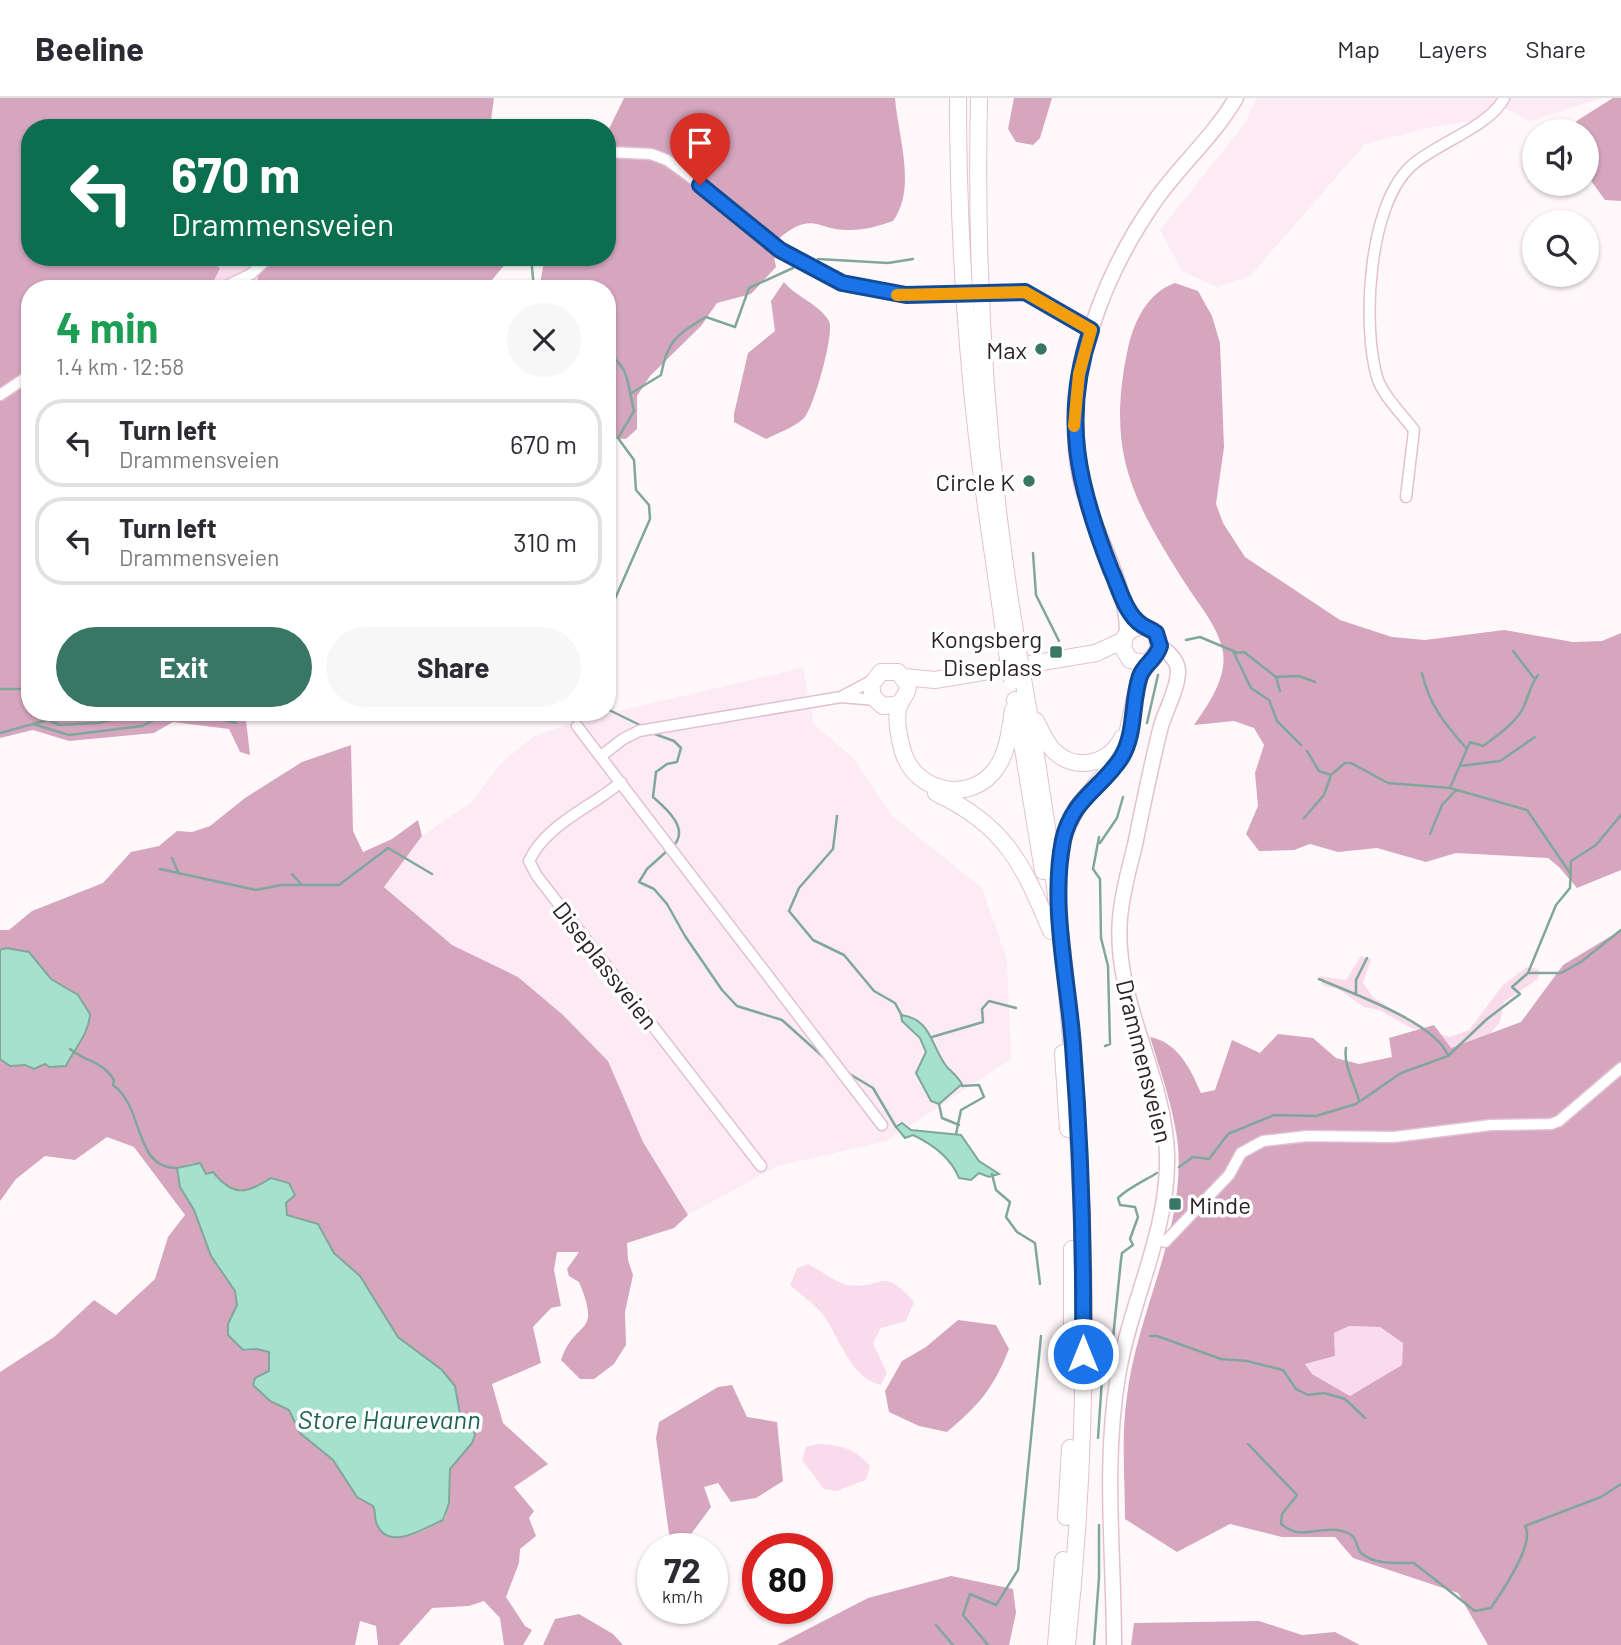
<!DOCTYPE html>
<meta charset="utf-8">
<style>
body{margin:0;font-family:Barlow,sans-serif;background:#f7f7f7;color:#2b2b33;height:100vh;display:flex;flex-direction:column;font-size:26px;white-space:nowrap}
*{box-sizing:border-box;margin:0}
p{font-size:23px;color:#7c7c81}
.icon{flex:none;width:38px;height:38px;fill:none;stroke:currentColor;stroke-width:2;stroke-linecap:round;stroke-linejoin:round}
.map{position:relative;flex:1;overflow:hidden}
.drawer{position:absolute;left:21px;top:182px;width:595px;height:441px;display:flex;flex-direction:column;background:#fff;border-radius:28px;box-shadow:0 2px 5px #0004}
.drawer>*{flex:none}
.banner{position:absolute;left:21px;top:21px;width:595px;height:147px;border-radius:28px;box-shadow:0 2px 5px #0004;background:#0b6e4f;color:#fff;overflow:hidden}
.controls{position:absolute;left:1522px;top:21px;display:grid;gap:14px}
.controls a{display:grid;place-items:center;width:77px;height:77px;border-radius:50%;background:#fff;box-shadow:0 2px 5px #0004;font-size:35px}
.speed{position:absolute;left:637px;top:1435px;display:flex;gap:14px;font-size:35px;font-weight:700;text-align:center}
.speed>*{display:grid;place-content:center;width:91px;height:91px;border-radius:50%;background:#fff;box-shadow:0 2px 5px #0004;line-height:1}
.speed small{font-size:18px;font-weight:400}
.speed .limit{border:10px solid #d22;background:#fff;color:#111}
.pin{position:absolute;display:grid;place-items:center;width:60px;height:60px;color:#fff;margin:-72px -30px;border-radius:50% 50% 50% 0;rotate:-45deg;box-shadow:0 0 7px #0007}
.pin .icon{rotate:45deg}
.me{position:absolute;width:77px;margin:-38px;rotate:0deg;stroke-linejoin:round;filter:drop-shadow(0 0 5px #0008)}
.turn{display:flex;align-items:center;gap:24px;height:147px;padding:0 35px;font-size:32px}
.turn .icon{width:91px;height:91px;stroke-width:2.5}
.turn b{display:block;font-size:49px;line-height:60px}
.round{display:grid;place-items:center;flex:none;width:74px;height:74px;border-radius:37px;background:#f7f7f7}
.summary{display:flex;align-items:center;justify-content:space-between;height:119px;padding:0 35px}
h1{font-size:42px;font-weight:700;line-height:52px;color:#1e9e55}
.cta{display:flex;gap:14px;margin-top:auto;padding:14px 35px}
.cta a{flex:1;height:80px;border-radius:42px;background:#387765;color:#fff;font-size:28px;font-weight:700;line-height:80px;text-align:center}
.cta a+a{background:#f7f7f7;color:#2b2b33}
ul{padding:0;list-style:none}
li{display:flex;align-items:center;gap:21px;height:88px;margin:0 14px 10px;padding:0 21px;border:4px solid #e1e1e2;border-radius:28px}
li div{flex:1}
li b{display:block;font-size:26px}
li em{font-style:normal}
header{display:flex;align-items:center;gap:42px;box-sizing:border-box;height:98px;padding:0 35px;background:#fff;border-bottom:2px solid #e1e1e2}
header strong{font-size:33px}
nav{display:flex;gap:38px;margin-inline-start:auto;font-size:24px}
.map>svg:first-child{display:block}
.built{fill:#fcebf4}
.green{fill:#fadbeb}
.forest{fill:#d6a6bf;fill-rule:evenodd}
.water{fill:#a5e1cd;stroke:#81a79c;stroke-width:2}
.lines{fill:none;stroke-linecap:round;stroke-linejoin:round}
.stream{stroke:#81a79c;stroke-width:2.5}
.minor-casing{stroke:#e2c1d2;stroke-width:13}
.major-casing{stroke:#e2c1d2;stroke-width:17}
.highway-casing{stroke:#e2c1d2;stroke-width:18}
.minor{stroke:#fff;stroke-width:10}
.major{stroke:#fff;stroke-width:14}
.highway{stroke:#fff;stroke-width:16}
.minor-bridge-casing{stroke:#e2c1d2;stroke-width:13;stroke-linecap:butt}
.highway-bridge-casing{stroke:#e2c1d2;stroke-width:18;stroke-linecap:butt}
.minor-bridge{stroke:#fff;stroke-width:10}
.highway-bridge{stroke:#fff;stroke-width:16}
.route-casing{stroke:#114b97;stroke-width:18}
.route{stroke:#1a73e8;stroke-width:12}
.slow{stroke:#f59e0b;stroke-width:12}
.poi-dot{fill:#387765;stroke:#fff;stroke-width:2.5}
.labels{text-anchor:middle;dominant-baseline:central;stroke-width:7;stroke-linejoin:round;paint-order:stroke}
.poi-label{font-size:24px;fill:#2d2128;stroke:#fff;text-anchor:end}
.street-label{font-size:24px;fill:#2d2128;stroke:#fff}
.water-label{font-size:26px;font-style:italic;fill:#1b6452;stroke:#fff}
</style>
<header>
<strong>Beeline</strong>
<nav><a>Map</a><a>Layers</a><a>Share</a></nav>
</header>
<div class="map">
<svg width="1621" height="1547" viewBox="0 0 1621 1547">
<rect width="100%" height="100%" fill="#fff8fb"/>
<path class="built" d="M 1256,0 L 1601,0 L 1530,23 L 1495,5 L 1472,23 L 1433,29 L 1365,46 L 1250,178 L 1217,189 L 1182,173 L 1160,132 L 1246,24 Z
M 803,570 L 814,626 L 854,661 L 892,718 L 982,790 L 1007,862 L 1011,961 L 887,1043 L 777,1068 L 688,1117 L 643,1044 L 608,963 L 563,917 L 518,879 L 452,847 L 384,788 L 422,738 L 472,704 L 500,666 L 534,638 L 580,622 Z"/>
<path class="green" d="M 203,159 L 261,159 L 256,191 L 210,191 L 219,170 Z
M 1361,858 L 1371,861 L 1363,885 L 1373,899 L 1387,908 L 1432,934 L 1450,939 L 1469,932 L 1503,887 L 1527,869 L 1539,871 L 1538,881 L 1504,904 L 1500,924 L 1489,937 L 1373,976 L 1424,933 L 1411,930 L 1379,912 L 1364,909 L 1338,891 L 1322,887 L 1320,878 L 1346,882 Z
M 808,1166 C 820,1172 836,1185 848,1187 C 883,1192 881,1166 914,1204 L 906,1223 L 881,1230 L 873,1245 L 887,1275 L 881,1287 C 850,1280 840,1240 823,1217 C 815,1206 801,1197 790,1187 L 797,1170 Z
M 1349,1228 L 1380,1229 L 1403,1245 L 1402,1267 L 1350,1298 L 1312,1276 L 1305,1266 L 1335,1258 L 1334,1235 Z
M 818,1346 C 842,1347 854,1350 870,1368 L 866,1382 L 836,1393 L 824,1391 L 802,1362 L 806,1349 Z"/>
<path class="forest" d="M 0,0 L 494,0 L 490,30 L 30,30 L 30,159 L 203,159 L 220,170 L 210,191 L 30,191 L 30,614 L 245,614 L 250,657 L 240,654 L 229,631 L 173,624 L 154,635 L 69,643 L 33,632 L 0,640 Z
M 624,0 L 895,0 C 898,39 917,90 893,123 C 879,128 865,132 850,132 C 817,133 814,111 778,141 L 774,158 L 776,169 L 751,196 L 717,205 L 701,228 L 650,278 L 637,298 L 637,331 L 626,341 L 607,340 L 607,191 L 539,191 L 545,159 L 607,159 L 607,35 Z
M 1014,0 L 1052,0 L 1040,40 L 1033,47 L 1016,44 L 1008,31 Z
M 1613,0 L 1621,0 L 1621,103 L 1605,102 L 1587,77 L 1587,33 L 1568,33 L 1578,22 Z
M 261,159 L 511,159 L 492,182 L 493,191 L 256,191 Z
M 784,184 C 796,199 818,205 829,223 C 835,234 814,310 804,320 C 795,329 778,335 766,341 L 734,324 L 734,316 L 748,255 L 775,233 L 771,203 Z
M 1175,185 L 1198,193 L 1212,218 L 1220,245 L 1224,349 L 1216,406 L 1223,425 L 1245,459 L 1340,522 L 1392,539 L 1425,542 L 1504,532 L 1573,544 L 1602,543 L 1621,535 L 1621,772 L 1577,790 L 1559,769 L 1548,760 L 1456,755 L 1426,764 L 1377,750 L 1338,754 L 1310,746 L 1294,752 L 1259,753 L 1246,736 L 1258,708 L 1255,675 L 1264,647 L 1254,630 L 1234,623 L 1194,627 C 1208,607 1227,580 1223,554 C 1218,528 1199,507 1185,485 C 1131,400 1106,353 1128,250 C 1134,223 1148,194 1175,185 Z
M 351,647 L 353,733 L 363,754 L 392,741 L 418,722 L 422,738 L 384,789 L 452,847 L 518,879 L 563,917 L 608,963 L 643,1044 L 688,1117 L 674,1130 L 627,1145 L 628,1162 L 633,1177 L 625,1214 L 626,1247 L 614,1266 L 594,1281 L 580,1281 L 561,1262 C 576,1219 602,1240 579,1184 L 569,1178 L 567,1171 L 579,1154 L 557,1154 L 554,1172 L 561,1208 L 551,1210 L 533,1229 L 541,1265 L 492,1286 L 503,1325 L 548,1366 L 514,1389 L 534,1413 L 529,1420 L 536,1438 L 520,1451 L 519,1465 L 506,1499 L 525,1528 L 532,1532 L 523,1547 L 504,1547 L 500,1520 L 484,1503 L 469,1508 L 432,1510 L 399,1547 L 378,1547 L 376,1528 L 360,1523 L 355,1547 L 0,1547 L 0,1274 L 54,1239 L 94,1202 L 116,1217 L 155,1181 L 168,1139 L 185,1117 L 134,1049 L 107,1039 L 75,1062 L 45,1058 L 16,1081 L 0,1103 L 0,961 L 34,971 L 45,966 L 62,969 L 87,932 L 64,888 L 51,881 L 37,863 L 6,850 L 0,852 L 0,832 L 9,832 L 32,813 L 103,785 L 131,754 L 159,748 L 177,733 L 192,734 L 210,728 L 245,700 L 302,664 ZM 193,1065 L 206,1076 L 215,1076 C 224,1090 236,1093 252,1093 C 264,1082 273,1078 289,1085 L 294,1093 L 286,1104 L 287,1117 L 318,1126 L 334,1155 L 360,1178 L 398,1239 L 437,1268 L 455,1288 L 460,1316 L 471,1326 L 475,1337 L 472,1345 L 450,1371 L 449,1405 L 445,1421 C 428,1431 388,1455 376,1424 C 374,1418 376,1413 373,1408 L 357,1399 L 333,1362 L 300,1335 L 289,1312 L 270,1303 L 253,1287 L 270,1273 L 269,1254 L 257,1251 L 245,1253 L 228,1237 L 228,1226 L 237,1208 L 235,1193 L 211,1158 L 194,1112 L 180,1089 L 177,1070 Z
M 1621,832 L 1621,1547 L 1488,1547 L 1458,1495 L 1353,1460 L 1335,1439 L 1282,1439 L 1230,1426 L 1177,1454 L 1125,1421 C 1125,1381 1121,1338 1127,1298 C 1137,1214 1185,1134 1178,1048 C 1174,1011 1161,975 1150,939 C 1178,944 1191,972 1201,995 L 1215,992 L 1232,942 L 1260,955 L 1278,936 L 1313,940 L 1336,960 L 1359,966 L 1392,959 L 1389,940 L 1434,927 L 1451,950 L 1521,924 L 1563,867 ZM 1349,1228 L 1380,1229 L 1403,1245 L 1402,1267 L 1350,1298 L 1312,1276 L 1305,1266 L 1335,1258 L 1334,1235 Z
M 958,1222 L 996,1227 L 1009,1251 C 993,1291 979,1307 947,1334 L 919,1328 L 889,1314 L 885,1293 L 902,1263 L 926,1249 Z
M 732,1287 L 747,1319 L 777,1324 L 783,1383 L 756,1400 L 731,1404 L 718,1385 L 704,1389 L 711,1409 L 683,1447 L 669,1436 L 656,1340 L 659,1324 L 718,1289 Z
M 951,1478 L 1013,1491 L 1016,1515 L 1009,1547 L 777,1547 L 868,1500 Z
M 579,1516 L 613,1536 L 623,1547 L 543,1547 L 555,1521 Z
M 1259,1523 L 1302,1537 L 1335,1534 L 1360,1547 L 1131,1547 L 1134,1525 Z"/>
<path class="water" d="M 6,850 L 29,854 L 51,881 L 78,897 L 90,916 C 89,936 74,951 66,968 L 49,969 L 45,966 L 34,971 L 25,967 L 10,968 L 0,961 L 0,852 Z
M 901,917 C 932,921 931,949 947,969 C 953,975 958,979 962,986 L 939,1006 L 931,1003 L 916,975 L 926,954 L 920,940 L 902,923 Z
M 902,1025 L 911,1032 L 961,1037 L 979,1063 L 999,1076 L 989,1079 L 979,1075 L 971,1082 L 959,1080 C 951,1060 932,1046 913,1037 L 905,1040 L 896,1029 Z
M 200,1065 L 206,1076 L 213,1074 C 234,1100 247,1095 271,1080 L 289,1085 L 295,1097 L 286,1105 L 287,1117 L 318,1126 L 334,1155 L 360,1178 L 398,1239 L 442,1272 L 455,1288 L 460,1316 L 471,1326 L 475,1337 L 472,1345 L 450,1371 L 449,1405 L 443,1422 C 426,1429 387,1456 376,1424 C 374,1418 376,1413 373,1408 L 357,1399 L 333,1362 L 300,1335 L 289,1312 L 270,1303 L 253,1287 L 255,1280 L 269,1273 L 269,1254 L 257,1251 L 243,1252 L 228,1237 L 228,1226 L 237,1207 L 235,1193 L 211,1158 L 194,1112 L 180,1089 L 177,1070 Z"/>
<g class="lines">
<path class="stream" d="M 531,159 L 534,191
M 818,161 L 888,165 L 913,161
M 607,257 C 630,265 628,292 634,313 L 618,340 L 634,362 L 636,392 L 649,407 L 650,421 L 607,519
M 630,296 L 661,277 C 667,243 677,236 706,219 L 735,229 L 749,190 L 793,170
M 1033,455 L 1036,497 L 1059,543
M 1186,542 L 1200,539 L 1238,555 L 1244,554 L 1276,579 L 1280,593
M 1233,553 L 1251,590 L 1269,602 L 1277,623 L 1301,647
M 1513,553 L 1534,580
M 1422,575 C 1429,607 1445,626 1467,651 L 1450,690
M 1276,579 L 1299,578 L 1315,584
M 0,591 L 30,591
M 607,611 L 644,629
M 1147,625 L 1158,577
M 33,626 L 69,637 L 142,628 L 168,615 L 202,617 L 236,625
M 0,635 L 48,622 L 59,627 L 98,625 L 147,614
M 652,635 L 674,643 L 681,650 L 677,664 L 667,666 L 656,674 L 653,699 C 667,711 691,732 672,749
M 1468,649 L 1470,644 L 1483,648 C 1497,638 1517,624 1524,608 C 1529,596 1530,588 1538,577
M 1307,653 L 1319,673 L 1331,677 L 1345,665 L 1351,665 L 1388,685 L 1450,690 L 1527,712 L 1570,775
M 1460,668 L 1500,663 L 1535,639
M 837,718 L 833,751 L 799,790 L 789,813 L 813,842 L 844,857 L 874,893 L 895,905 L 902,918
M 1304,720 L 1324,697 L 1331,677
M 1430,736 L 1442,707 L 1456,692
M 1099,739 L 1093,771 L 1100,781 L 1101,840 L 1108,868 L 1110,946 L 1105,948
M 1100,745 L 1117,720 L 1123,699
M 667,753 L 647,771 L 639,784 L 654,791 L 667,806 L 685,838 L 722,892 L 737,908 L 782,922 L 830,965
M 172,760 L 179,776
M 160,771 L 256,792 L 281,787 L 339,787 L 388,750 L 432,776
M 292,776 L 302,787
M 1528,875 L 1556,807 L 1570,790 L 1571,763 L 1596,747 L 1621,717
M 1319,881 C 1351,895 1437,925 1448,958
M 1356,896 L 1356,882 L 1367,860
M 932,939 L 983,924 L 982,911 L 989,903 L 1016,910
M 1346,950 C 1343,967 1355,986 1359,1003
M 70,951 C 89,966 100,961 114,982 L 113,987 C 145,1010 133,1070 177,1070
M 848,975 L 873,990 L 896,1029
M 939,1006 L 942,1020 L 959,1027
M 956,1036 L 961,1012 L 984,999 L 979,987 L 962,988
M 1179,1069 L 1193,1059 L 1209,1061 L 1228,1036 L 1274,1017 L 1316,1018 L 1356,1006 L 1401,975 L 1448,958 L 1487,921 L 1520,896 L 1512,889 L 1528,875 L 1561,875 L 1581,864 L 1621,832
M 992,1076 L 996,1092 L 1010,1104 L 1006,1119 L 1017,1134 L 1035,1145 L 1040,1186
M 1150,1238 L 1157,1238 L 1221,1261 L 1247,1263 L 1283,1272 L 1296,1291 L 1308,1297 L 1324,1295 L 1345,1301 L 1365,1320
M 1098,1340 L 1103,1266 L 1113,1240 L 1121,1162 L 1122,1155 L 1133,1147 L 1130,1141 L 1138,1119 L 1135,1109 L 1120,1107 L 1118,1100 C 1128,1090 1144,1083 1157,1075
M 1248,1346 L 1297,1397 L 1282,1416 L 1281,1426 C 1285,1429 1292,1433 1296,1434 C 1309,1437 1331,1426 1350,1436 C 1358,1441 1356,1450 1361,1455 C 1374,1467 1398,1465 1414,1465 L 1475,1513 L 1491,1510 C 1501,1495 1536,1445 1525,1428 L 1601,1399 L 1621,1386
M 936,1527 L 953,1547
M 988,1547 L 963,1517 L 970,1496 L 996,1507 L 1018,1472 L 1041,1238
M 1094,1547 L 1099,1479 L 1099,1427"/>
<defs>
<path id="minor" d="M 607,54 L 651,56 L 667,62 C 766,129 808,204 942,196
M 220,191 L 251,176 L 269,159
M 1003,192 L 1032,196 L 1091,232
M 0,297 L 30,277
M 1406,399 L 1414,332 C 1403,317 1382,297 1377,279 C 1362,227 1368,109 1410,69 C 1434,46 1490,29 1504,0
M 841,599 L 873,582
M 577,628 L 882,1027
M 601,658 L 623,641 L 639,633 L 841,599 L 875,602
M 621,684 C 592,709 546,726 529,763 L 537,778 L 761,1068
M 1156,1140 L 1165,1144 L 1229,1077 L 1241,1055 L 1263,1043 L 1307,1038 L 1394,1039 L 1491,1027 L 1551,1026 L 1559,1023 L 1621,970"/>
<path id="major" d="M 1127,535 C 1128,482 1086,424 1078,368 C 1064,276 1104,175 1157,100 C 1182,65 1214,38 1236,0
M 1114,1547 C 1114,1457 1103,1368 1118,1278 C 1130,1204 1169,1133 1167,1057 C 1165,976 1113,903 1120,820 C 1122,795 1129,771 1135,747 C 1143,707 1151,668 1161,628 C 1166,611 1178,591 1178,573 C 1178,563 1168,553 1160,549"/>
<path id="highway" d="M 958,0 C 958,113 964,226 977,339 C 985,409 997,479 1006,549
M 979,0 C 975,177 986,358 1015,533
M 904,579 L 935,582 L 1096,555 L 1124,542
M 1023,581 C 1080,899 1102,1224 1067,1547
M 1015,602 L 1043,773
M 900,606 L 883,608 L 873,599 L 871,587 L 881,574 L 898,574 L 908,587 C 908,597 903,598 900,606 C 894,618 900,643 903,654 C 916,696 973,706 997,669 C 1008,653 1010,631 1013,612
M 1036,623 C 1041,633 1045,643 1053,652 C 1074,674 1109,667 1122,640
M 936,695 C 1005,727 1023,766 1051,833
M 1059,769 L 1064,737 L 1077,709 L 1123,655 L 1139,581 L 1146,565 L 1159,552 L 1156,535 C 1145,526 1134,527 1125,538 L 1123,550 L 1130,562 L 1146,565
M 1063,955 L 1068,1031
M 1072,1279 L 1072,1151
M 1066,1419 L 1070,1350
M 1056,1547 L 1063,1462"/>
</defs>
<use href="#minor" class="minor-casing"/>
<use href="#major" class="major-casing"/>
<use href="#highway" class="highway-casing"/>
<use href="#minor" class="minor"/>
<use href="#major" class="major"/>
<use href="#highway" class="highway"/>
<defs>
<path id="minor-bridge" d="M 942,196 L 1003,192"/>
<path id="highway-bridge" d="M 1016,542 L 1023,581
M 1006,549 L 1012,583"/>
</defs>
<use href="#minor-bridge" class="minor-bridge-casing"/>
<use href="#highway-bridge" class="highway-bridge-casing"/>
<use href="#minor-bridge" class="minor-bridge"/>
<use href="#highway-bridge" class="highway-bridge"/>
</g>
<g class="lines">
<defs>
<path id="route" d="M 700,87 L 780,152 L 842,185 L 906,197 L 1025,194 L 1091,232 C 1061,320 1078,388 1111,472 C 1119,489 1125,516 1142,527 C 1146,530 1151,531 1156,535 L 1160,548 C 1156,562 1145,565 1140,578 C 1131,605 1136,636 1121,660 C 1101,691 1072,701 1063,742 C 1050,809 1068,880 1073,948 C 1081,1051 1084,1153 1083,1256"/>
</defs>
<use href="#route" class="route-casing"/>
<use href="#route" class="route"/>
<path class="slow" d="M 897,197 L 1025,194 L 1091,232 L 1079,276 L 1074,328"/>
</g>
<g class="poi-dot">
<circle cx="1041" cy="251" r="7"/>
<circle cx="1029" cy="383" r="7"/>
<rect x="1049" y="547" width="14" height="14" rx="3.5"/>
<rect x="1168" y="1099" width="14" height="14" rx="3.5"/>
</g>
<g class="labels">
<g class="poi-label">
<text x="1027" y="251">Max</text>
<text x="1015" y="383">Circle K</text>
<text x="1042" y="540">Kongsberg<tspan x="1042" dy="28">Diseplass</tspan></text>
<text x="1189" y="1106" text-anchor="start">Minde</text>
</g>
<g class="street-label">
<text transform="translate(606 867) rotate(52)">Diseplassveien</text>
<text transform="translate(1145 963) rotate(76)">Drammensveien</text>
</g>
<g class="water-label">
<text x="389" y="1320">Store Haurevann</text>
</g>
</g>
</svg>
<div class="controls">
<a><svg class="icon" aria-label="sound" viewBox="0 0 24 24"><path d="M4 9h4l5-4v14l-5-4H4zM17 9q2 3 0 6"/></svg></a>
<a><svg class="icon" aria-label="search" viewBox="0 0 24 24"><circle cx="10" cy="10" r="6"/><path d="M15 15l6 6"/></svg></a>
</div>
<div class="speed"><div>72<small>km/h</small></div><div class="limit">80</div></div>
<div class="pin" style="left:700px;top:87px;background:#d93025"><svg class="icon" aria-label="arrive" viewBox="0 0 24 24"><path d="M6 21V4h12l-3 4 3 4H6"/></svg></div>
<svg class="me" style="left:1083px;top:1256px" viewBox="-20 -20 40 40"><circle r="17" fill="#1a73e8" stroke="#fff" stroke-width="3"/><path d="M0-11L8 9 0 5-8 9z" fill="#fff"/></svg>
<div class="banner">
<div class="turn"><svg class="icon" aria-label="left" viewBox="0 0 24 24"><path d="M17 20v-9H6M10 6l-5 5 5 5"/></svg><div><b>670 m</b>Drammensveien</div></div>
</div>
<section class="drawer">
<div class="summary"><div><h1>4 min</h1><p>1.4 km · 12:58</p></div><a class="round"><svg class="icon" aria-label="close" viewBox="0 0 24 24"><path d="M6 6l12 12M18 6L6 18"/></svg></a></div>
<ul>
<li><svg class="icon" aria-label="left" viewBox="0 0 24 24"><path d="M17 20v-9H6M10 6l-5 5 5 5"/></svg><div><b>Turn left</b><p>Drammensveien</p></div><em>670 m</em></li>
<li><svg class="icon" aria-label="left" viewBox="0 0 24 24"><path d="M17 20v-9H6M10 6l-5 5 5 5"/></svg><div><b>Turn left</b><p>Drammensveien</p></div><em>310 m</em></li>
</ul>
<div class="cta"><a>Exit</a><a>Share</a></div>
</section>
</div>
